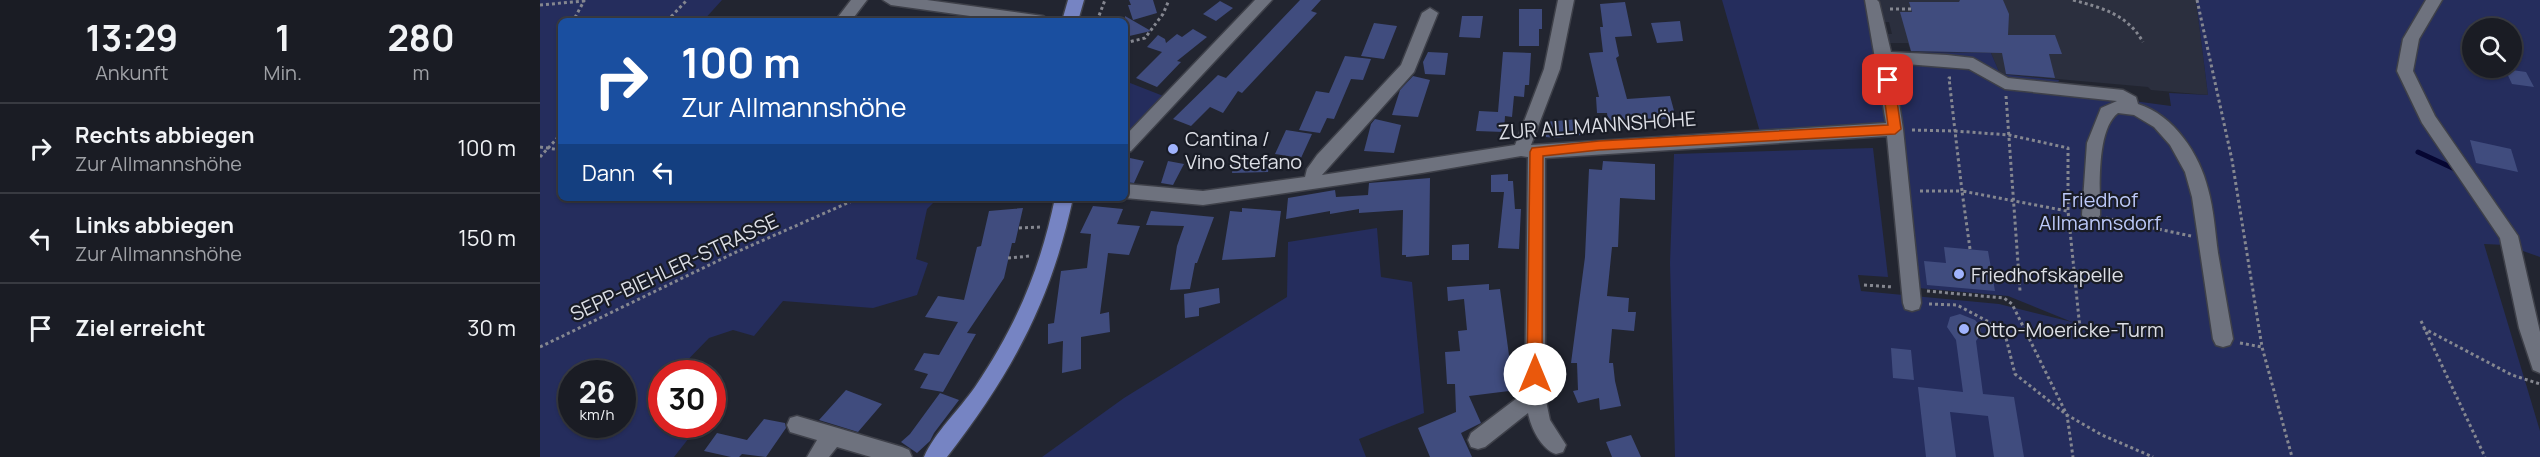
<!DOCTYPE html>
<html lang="de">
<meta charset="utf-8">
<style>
body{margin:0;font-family:Manrope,sans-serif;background:#23252c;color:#f1f3f6;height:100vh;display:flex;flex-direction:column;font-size:22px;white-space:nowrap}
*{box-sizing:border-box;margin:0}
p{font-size:20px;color:#9fa1a6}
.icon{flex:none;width:33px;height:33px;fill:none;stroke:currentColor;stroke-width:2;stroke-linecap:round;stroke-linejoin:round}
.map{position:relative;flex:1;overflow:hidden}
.drawer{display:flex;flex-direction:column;background:#1a1c24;width:540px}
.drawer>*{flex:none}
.guide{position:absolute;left:18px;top:18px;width:570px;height:183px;border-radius:9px;box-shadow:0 2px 4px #0004,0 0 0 2px #383a41;background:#1a4fa0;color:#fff;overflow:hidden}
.controls{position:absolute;left:1922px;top:18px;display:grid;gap:12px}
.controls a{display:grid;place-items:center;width:60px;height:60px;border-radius:50%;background:#1a1c24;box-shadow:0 2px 4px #0004,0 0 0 2px #383a41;font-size:30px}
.speed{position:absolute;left:18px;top:360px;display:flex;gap:12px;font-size:30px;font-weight:700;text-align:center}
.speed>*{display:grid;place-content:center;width:78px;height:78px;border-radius:50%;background:#1a1c24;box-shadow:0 2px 4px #0004,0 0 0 2px #383a41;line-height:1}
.speed small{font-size:15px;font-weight:400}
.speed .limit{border:9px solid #d22;background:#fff;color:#111}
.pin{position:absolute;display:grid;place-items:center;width:51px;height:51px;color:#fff;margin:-26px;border-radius:12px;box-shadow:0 3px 9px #0006}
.me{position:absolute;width:66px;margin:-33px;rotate:0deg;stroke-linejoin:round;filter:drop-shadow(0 0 4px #0008)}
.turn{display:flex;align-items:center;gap:21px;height:126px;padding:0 24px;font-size:27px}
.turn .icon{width:78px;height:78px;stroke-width:2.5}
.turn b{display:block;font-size:42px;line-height:51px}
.then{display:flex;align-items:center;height:57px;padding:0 24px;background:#0003;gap:12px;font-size:22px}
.eta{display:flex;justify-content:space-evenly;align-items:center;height:102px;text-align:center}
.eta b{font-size:36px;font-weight:700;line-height:42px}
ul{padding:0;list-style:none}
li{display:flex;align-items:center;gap:18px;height:90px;padding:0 24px;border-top:2px solid #383a41}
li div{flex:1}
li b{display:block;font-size:22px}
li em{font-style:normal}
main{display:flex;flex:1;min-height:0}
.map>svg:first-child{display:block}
.built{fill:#2b2f3e}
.green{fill:#252d5d;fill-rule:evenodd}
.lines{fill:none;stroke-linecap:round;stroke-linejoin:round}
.stream{stroke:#060632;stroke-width:5}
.building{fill:#404c7e}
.minor-casing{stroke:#3e4049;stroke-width:3}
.major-casing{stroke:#3e4049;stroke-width:3}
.path{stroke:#858790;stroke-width:3;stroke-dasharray:3 3;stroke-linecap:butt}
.minor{fill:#6e727e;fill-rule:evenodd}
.major{fill:#7684c3;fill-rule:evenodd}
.route{fill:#ea580c;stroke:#983908;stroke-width:1.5}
.poi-dot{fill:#a0b3fd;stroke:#191c26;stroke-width:2}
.labels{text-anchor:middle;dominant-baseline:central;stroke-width:4.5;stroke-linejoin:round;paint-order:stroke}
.street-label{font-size:20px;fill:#dddfe6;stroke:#191c26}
.poi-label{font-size:20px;fill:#dddfe6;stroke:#191c26;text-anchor:start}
.park-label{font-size:20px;fill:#bdcafa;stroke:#191c26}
</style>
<main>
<section class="drawer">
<div class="eta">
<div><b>13:29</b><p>Ankunft</p></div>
<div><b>1</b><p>Min.</p></div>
<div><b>280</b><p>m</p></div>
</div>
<ul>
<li><svg class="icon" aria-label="right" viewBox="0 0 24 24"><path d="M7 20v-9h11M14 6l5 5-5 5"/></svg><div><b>Rechts abbiegen</b><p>Zur Allmannshöhe</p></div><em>100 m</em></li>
<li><svg class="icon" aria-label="left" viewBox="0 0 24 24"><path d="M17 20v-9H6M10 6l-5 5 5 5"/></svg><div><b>Links abbiegen</b><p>Zur Allmannshöhe</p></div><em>150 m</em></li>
<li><svg class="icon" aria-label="arrive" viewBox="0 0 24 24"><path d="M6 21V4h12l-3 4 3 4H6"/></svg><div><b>Ziel erreicht</b></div><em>30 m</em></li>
</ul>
</section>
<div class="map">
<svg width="2000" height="457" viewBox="0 0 2000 457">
<rect width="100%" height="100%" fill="#222530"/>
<path class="built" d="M 1334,0 L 1656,0 L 1668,95 L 1611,90 L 1608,87 L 1460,74 L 1451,53 L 1371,52 L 1368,43 L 1347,43 L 1345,34 L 1352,34 L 1349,22 L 1340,22 Z"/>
<path class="green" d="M 0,0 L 182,0 L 163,21 L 21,21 L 21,198 L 402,198 L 393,198 L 397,199 L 387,209 L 376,259 L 388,263 L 377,295 L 333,308 L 243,301 L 214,336 L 193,330 L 169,338 L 135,373 L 122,374 L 122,424 L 153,425 L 156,429 L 134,457 L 0,457 ZM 32,374 L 82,374 L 82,424 L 32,424 Z
M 1182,0 L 1327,0 L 1347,122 L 1333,127 L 1220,132 Z
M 1656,0 L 2000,0 L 2000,257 L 1966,245 L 1944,244 L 2000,431 L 2000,457 L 1135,457 L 1130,263 L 1134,154 L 1333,148 L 1348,277 L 1318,275 L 1321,291 L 1459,304 L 1532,322 L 1468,296 L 1378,288 L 1351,60 L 1432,68 L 1438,74 L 1466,84 L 1631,106 L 1629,93 L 1668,95 ZM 1932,28 L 1971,28 L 1971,68 L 1932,68 Z
M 1371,52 L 1451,53 L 1460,74 L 1519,80 L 1518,83 L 1465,78 L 1429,58 Z
M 585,81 L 631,99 L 585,147 Z
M 837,228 L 841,277 L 872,282 L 884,413 L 819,439 L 826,457 L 502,457 L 584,398 L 747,297 L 748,242 Z"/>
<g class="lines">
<path class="stream" d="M 1878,152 L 1919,171"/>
</g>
<path class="building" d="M 589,0 L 613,0 L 617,13 L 593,20 L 588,5 L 591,5 Z
M 760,0 L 781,0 L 771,11 L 777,13 L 702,93 L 698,91 L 683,113 L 670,107 L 651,126 L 633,119 L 678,75 L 686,78 Z
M 1420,0 L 1463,0 L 1469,14 L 1468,35 L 1515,35 L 1522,54 L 1509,54 L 1515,78 L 1466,74 L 1462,53 L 1371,51 L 1360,12 L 1372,12 L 1369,2 L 1419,2 Z
M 680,1 L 693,8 L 676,21 L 663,14 Z
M 1085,2 L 1092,36 L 1075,37 L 1079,56 L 1076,58 L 1087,99 L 1130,96 L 1136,118 L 1095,122 L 1096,127 L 1069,128 L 1067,113 L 1057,113 L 1056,97 L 1059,97 L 1049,53 L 1063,52 L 1060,27 L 1063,27 L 1060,4 Z
M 979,9 L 1002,9 L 1002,29 L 999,29 L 999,46 L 979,46 Z
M 585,16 L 611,31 L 585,37 Z
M 922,16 L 943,16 L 940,38 L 919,37 Z
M 1140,21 L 1143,41 L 1117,43 L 1111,23 Z
M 834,23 L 857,26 L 844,59 L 821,56 Z
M 653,29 L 667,37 L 637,61 L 641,62 L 617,87 L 596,78 L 622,52 L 607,47 L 618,35 L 625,39 L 626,43 L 637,34 L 642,37 Z
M 888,52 L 908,53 L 905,75 L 885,74 L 883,62 Z
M 963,52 L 991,53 L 989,85 L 985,85 L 984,97 L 974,96 L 972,117 L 965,116 L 964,132 L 936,131 L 939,111 L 958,112 Z
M 805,56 L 831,59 L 823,80 L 811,79 L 794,119 L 787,118 L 780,133 L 759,130 L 776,91 L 789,93 Z
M 1965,69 L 1986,72 L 1994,87 L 1972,84 Z
M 873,76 L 890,80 L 878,117 L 852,115 L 860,90 Z
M 835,119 L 861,125 L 854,153 L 824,151 L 831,124 Z
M 1039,119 L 1041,135 L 1016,138 L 1006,137 L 1004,122 Z
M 746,130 L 772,134 L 761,158 L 735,154 Z
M 1930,140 L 1971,149 L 1978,172 L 1936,163 Z
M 590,158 L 604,161 L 594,183 L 585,182 L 585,166 Z
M 730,158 L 728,172 L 692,173 L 695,159 Z
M 628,161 L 644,164 L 633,185 L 621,183 Z
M 1063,161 L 1115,164 L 1115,200 L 1080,198 L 1078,247 L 1072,247 L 1067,296 L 1089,298 L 1088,312 L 1096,312 L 1094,331 L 1072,329 L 1069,363 L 1073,363 L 1075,381 L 1081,406 L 1060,410 L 1059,398 L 1038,403 L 1033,391 L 1038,390 L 1037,363 L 1031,363 L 1045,257 L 1049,169 L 1062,170 Z
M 968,174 L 968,181 L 973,181 L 975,209 L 981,209 L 979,249 L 958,248 L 964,192 L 951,192 L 951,175 Z
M 890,178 L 889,255 L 866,257 L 866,255 L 862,255 L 863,210 L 819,213 L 819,209 L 790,214 L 790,211 L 746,219 L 748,198 L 795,190 L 796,197 L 828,195 L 829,183 Z
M 553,206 L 583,209 L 577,224 L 600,226 L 589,255 L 568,253 L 560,314 L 569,312 L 570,332 L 541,337 L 541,369 L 522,373 L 523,341 L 508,344 L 508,324 L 514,323 L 521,271 L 547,268 L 551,234 L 540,233 Z
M 483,208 L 475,243 L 472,243 L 464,278 L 427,333 L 436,334 L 403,392 L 380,388 L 388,374 L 374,370 L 384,353 L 399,355 L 418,322 L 385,317 L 398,296 L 424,300 L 437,247 L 441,246 L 449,211 Z
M 702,208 L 741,211 L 735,257 L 682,260 L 690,211 L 702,212 Z
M 611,211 L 674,217 L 657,263 L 655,263 L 650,289 L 630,290 L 637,246 L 644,226 L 606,225 Z
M 929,244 L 929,260 L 912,260 L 912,245 Z
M 1404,247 L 1448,251 L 1455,291 L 1387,285 L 1384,261 L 1406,263 Z
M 949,284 L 949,290 L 960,289 L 971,370 L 975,369 L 977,390 L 929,396 L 941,423 L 921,433 L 932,457 L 890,457 L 878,428 L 916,412 L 915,384 L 907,384 L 905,352 L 920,351 L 918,331 L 927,330 L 924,299 L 908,301 L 907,287 Z
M 679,288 L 680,303 L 659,308 L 659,316 L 645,318 L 644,294 Z
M 1420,314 L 1435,320 L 1441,327 L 1441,334 L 1436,341 L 1443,394 L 1474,397 L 1484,457 L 1454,457 L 1448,416 L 1410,412 L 1416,457 L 1386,457 L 1378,387 L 1423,392 L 1416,340 L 1407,327 L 1410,317 Z
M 1351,348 L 1371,350 L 1374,380 L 1353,378 Z
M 306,390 L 342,404 L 318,432 L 279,420 Z
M 400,393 L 419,400 L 394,433 L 390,441 L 377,453 L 361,442 L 370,434 Z
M 224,419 L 245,423 L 246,428 L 226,457 L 202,454 L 199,457 L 191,457 L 164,451 L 177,433 L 207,440 Z
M 1091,435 L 1101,457 L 1072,457 L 1066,442 Z"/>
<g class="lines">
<defs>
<path id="minor" d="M 311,0 L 327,0 L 311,21 L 295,21 Z
M 343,0 L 387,0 L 503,16 L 511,21 L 466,21 L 351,5 Z
M 715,0 L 732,0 L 591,151 L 585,153 L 585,136 Z
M 1018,0 L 1034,0 L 1020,69 L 991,145 L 1346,123 L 1325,0 L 1337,0 L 1339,2 L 1351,52 L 1407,55 L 1433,58 L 1468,78 L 1583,90 L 1596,97 L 1598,104 C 1634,115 1660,155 1668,189 C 1674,210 1675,232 1678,253 C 1683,282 1688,310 1693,339 L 1690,345 L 1683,347 L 1676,345 L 1673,339 L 1652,197 L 1645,172 L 1630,145 L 1614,127 L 1594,115 L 1578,113 C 1556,130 1560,189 1560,215 L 1557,220 L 1551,222 L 1545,220 L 1542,215 L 1547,143 L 1561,108 L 1577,101 L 1465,89 L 1429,69 L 1353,63 L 1363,129 L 1381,303 L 1379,309 L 1372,311 L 1365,309 L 1363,303 L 1347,136 L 1005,158 L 1005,396 L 1010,420 L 1026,445 L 1023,452 L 1016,454 C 1001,449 991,428 988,413 L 945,447 L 938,449 L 931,447 L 928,440 L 931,433 L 985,392 L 988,157 L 981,156 L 882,173 L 663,205 L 585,198 L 585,184 L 663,191 L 765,177 L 767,169 L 777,155 L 861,65 L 882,13 L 890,8 L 898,13 L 874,72 L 782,175 L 975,145 L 1004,69 Z
M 1886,0 L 1902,0 L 1879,39 L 1873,71 L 1895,116 L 1978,236 L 2000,332 L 2000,373 L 1993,370 L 1979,328 L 1960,238 L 1882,123 L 1857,71 L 1863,39 Z
M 257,416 L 362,447 L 369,450 L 372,457 L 331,457 L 297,447 L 289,457 L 267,457 L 277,440 L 250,432 L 247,425 L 250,418 Z"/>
<path id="major" d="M 528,0 L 544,0 L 538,21 L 522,21 Z
M 515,198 L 533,198 C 511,302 471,374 407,457 L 384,457 C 395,432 419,410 435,387 C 476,326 500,270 515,198 Z"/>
</defs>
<use href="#minor" class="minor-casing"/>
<use href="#major" class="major-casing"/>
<path class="path" d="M 1533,0 C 1562,8 1587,14 1603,42
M 1657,0 L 1692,160 L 1722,347 L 1752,457
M 0,5 L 44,1 L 33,21
M 1350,9 L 1371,9
M 127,21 L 147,0
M 557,21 L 565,0
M 585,43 L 605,38 L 623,14 L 629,0
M 1466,96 L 1480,291
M 1372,130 L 1415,131 L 1409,78 L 1411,78
M 0,147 L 21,150
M 0,157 L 21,134
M 1380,191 L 1422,191 L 1415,131 L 1469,135 L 1528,148 L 1528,211 L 1540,329
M 294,198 L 310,201
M 1566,218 L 1651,236
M 479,228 L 501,227
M 1430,249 L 1422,191 L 1527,211
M 468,258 L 490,256
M 1324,285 L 1353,287
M 1387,291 L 1464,298 L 1472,304 L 1527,415 L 1533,457
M 1389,304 L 1417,305 L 1464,330 L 1475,374 L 1527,415 L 1562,435 L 1613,457
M 1881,321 L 1945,457
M 1883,328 L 1972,375 L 2000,384
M 1700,343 L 1722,347
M 0,347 L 192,254 L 312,201 L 422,198"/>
<use href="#minor" class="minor"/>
<use href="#major" class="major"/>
</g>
<path class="route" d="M 1348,75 L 1354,80 L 1361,129 L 1355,134 L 1059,150 L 1003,156 L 1002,374 L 1000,379 L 995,381 L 989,379 L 987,374 L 990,152 L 992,148 L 1059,141 L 1348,125 L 1342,80 Z"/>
<g class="poi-dot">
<circle cx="633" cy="149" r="6"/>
<circle cx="1419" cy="274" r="6"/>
<circle cx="1424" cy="329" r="6"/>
</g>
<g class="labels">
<g class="street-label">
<text transform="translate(1057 125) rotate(-4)">ZUR ALLMANNSHÖHE</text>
<text transform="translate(134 267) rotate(-25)">SEPP-BIEHLER-STRASSE</text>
</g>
<g class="poi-label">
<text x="645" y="138">Cantina /<tspan x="645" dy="23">Vino Stefano</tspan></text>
<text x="1431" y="274">Friedhofskapelle</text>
<text x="1436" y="329">Otto-Moericke-Turm</text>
</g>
<g class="park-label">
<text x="1560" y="199">Friedhof<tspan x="1560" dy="23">Allmannsdorf</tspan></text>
</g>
</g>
</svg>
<div class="controls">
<a><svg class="icon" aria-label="search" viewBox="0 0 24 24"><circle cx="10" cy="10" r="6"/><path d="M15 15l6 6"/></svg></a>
</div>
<div class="speed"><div>26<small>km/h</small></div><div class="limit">30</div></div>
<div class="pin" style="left:1348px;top:80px;background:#d93025"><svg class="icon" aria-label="arrive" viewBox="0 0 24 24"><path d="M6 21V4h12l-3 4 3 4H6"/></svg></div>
<svg class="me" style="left:995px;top:374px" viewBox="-20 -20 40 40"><circle r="19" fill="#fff"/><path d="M0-13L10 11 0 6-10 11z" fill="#ea580c"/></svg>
<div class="guide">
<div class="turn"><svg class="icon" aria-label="right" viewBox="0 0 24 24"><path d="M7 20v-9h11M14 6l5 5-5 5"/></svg><div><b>100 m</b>Zur Allmannshöhe</div></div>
<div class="then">Dann<svg class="icon" aria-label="left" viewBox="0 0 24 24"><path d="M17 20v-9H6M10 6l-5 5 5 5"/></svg></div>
</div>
</div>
</main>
